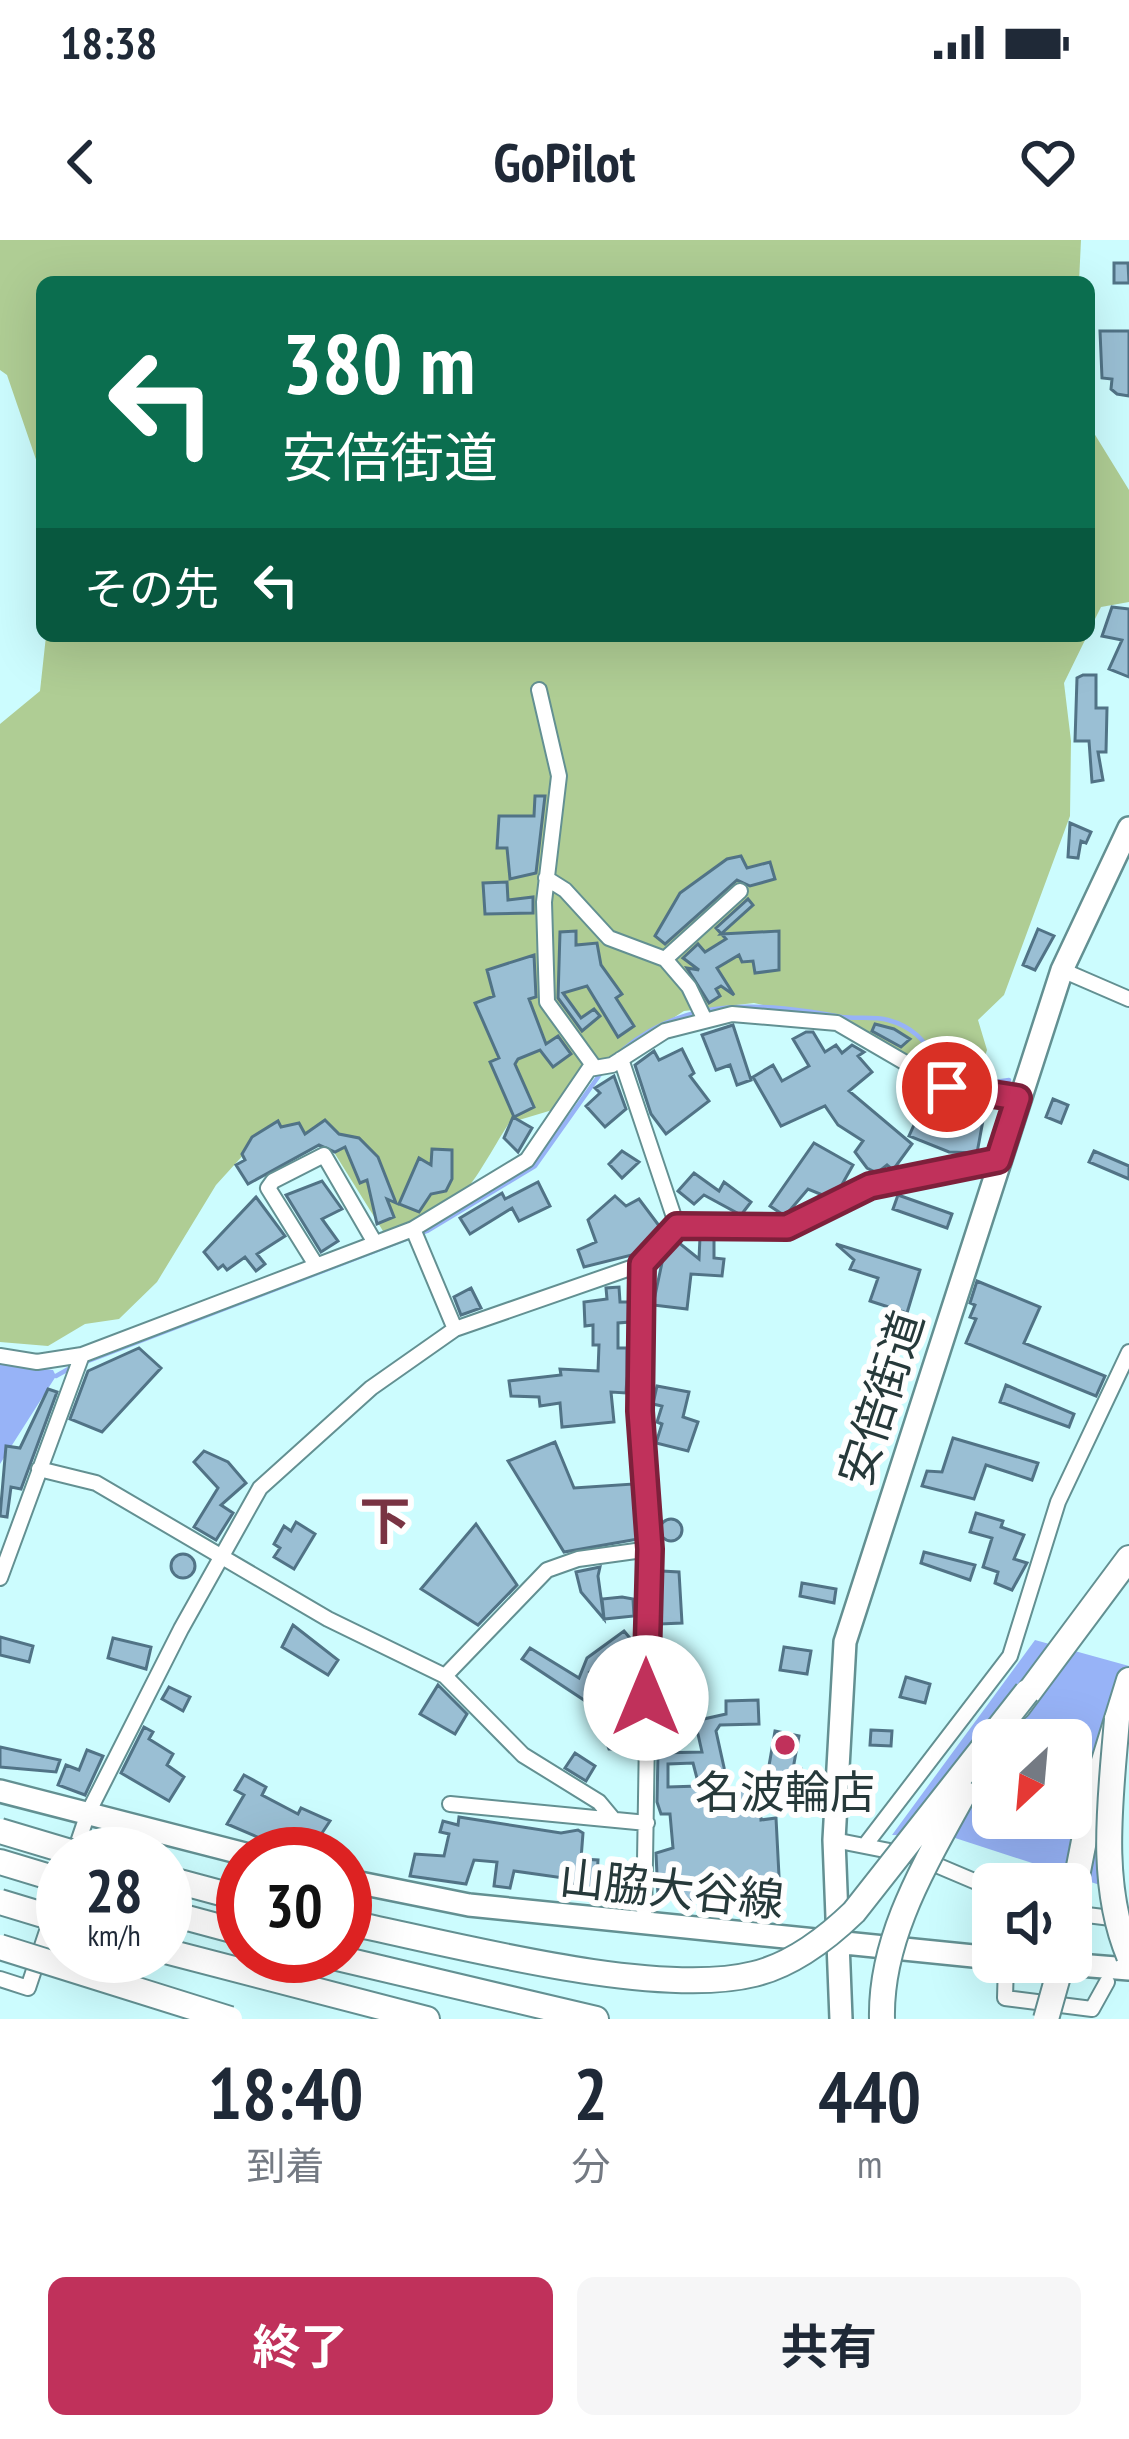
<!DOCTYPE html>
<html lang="ja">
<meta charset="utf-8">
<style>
body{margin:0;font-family:"PT Sans Narrow","Noto Sans JP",sans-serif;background:#f6f6f7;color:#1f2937;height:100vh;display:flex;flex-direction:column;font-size:45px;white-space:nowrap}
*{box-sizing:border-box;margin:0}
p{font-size:39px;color:#747a83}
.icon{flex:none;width:66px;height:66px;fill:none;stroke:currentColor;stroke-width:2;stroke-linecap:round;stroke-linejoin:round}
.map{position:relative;height:1779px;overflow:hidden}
.side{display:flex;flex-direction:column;background:#fff;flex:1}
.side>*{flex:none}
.top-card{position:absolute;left:36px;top:36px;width:1059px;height:366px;border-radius:18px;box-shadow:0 12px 48px #0002;background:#0b6e4f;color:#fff;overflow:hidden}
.needle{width:78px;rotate:206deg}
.buttons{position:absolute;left:972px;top:1479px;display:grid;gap:24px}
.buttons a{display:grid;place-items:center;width:120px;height:120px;border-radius:18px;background:#fff;box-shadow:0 12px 48px #0002;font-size:60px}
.speed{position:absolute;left:36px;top:1587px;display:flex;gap:24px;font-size:60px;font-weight:700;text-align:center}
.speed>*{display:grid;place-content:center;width:156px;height:156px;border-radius:50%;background:#fff;box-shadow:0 12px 48px #0002;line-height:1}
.speed small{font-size:30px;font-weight:400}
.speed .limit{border:18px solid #d22;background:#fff;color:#111}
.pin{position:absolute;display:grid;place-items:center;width:102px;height:102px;color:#fff;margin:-51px;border:6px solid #fff;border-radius:50%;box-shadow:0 3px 12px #0007}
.me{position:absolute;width:132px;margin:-66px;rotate:0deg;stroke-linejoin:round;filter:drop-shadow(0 0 9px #0008)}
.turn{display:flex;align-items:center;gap:42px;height:252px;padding:0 48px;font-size:54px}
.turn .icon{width:156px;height:156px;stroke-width:2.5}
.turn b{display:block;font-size:84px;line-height:102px}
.then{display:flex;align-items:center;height:114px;padding:0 48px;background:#0003;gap:24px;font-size:45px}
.eta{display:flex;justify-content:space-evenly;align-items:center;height:204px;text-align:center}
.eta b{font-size:72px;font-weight:700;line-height:84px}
.primary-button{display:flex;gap:24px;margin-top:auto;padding:24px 48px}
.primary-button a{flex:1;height:138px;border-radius:18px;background:#c0315b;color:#fff;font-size:48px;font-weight:700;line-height:138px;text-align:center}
.primary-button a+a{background:#f6f6f7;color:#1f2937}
.status{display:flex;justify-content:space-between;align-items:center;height:84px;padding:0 60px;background:#fff;direction:ltr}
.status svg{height:33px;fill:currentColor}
header{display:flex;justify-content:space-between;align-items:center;height:156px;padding:0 48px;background:#fff;font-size:54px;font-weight:700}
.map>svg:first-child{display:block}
.green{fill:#afcd94}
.water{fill:#97b3f7;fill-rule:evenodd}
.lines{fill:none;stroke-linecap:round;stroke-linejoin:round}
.stream{stroke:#97b3f7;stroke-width:4.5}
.building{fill:#9abfd4;stroke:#517386;stroke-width:3;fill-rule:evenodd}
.minor-casing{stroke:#639092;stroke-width:18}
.primary-casing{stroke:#639092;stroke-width:26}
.motorway-casing{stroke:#639092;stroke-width:28}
.minor{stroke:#fff;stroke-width:14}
.primary{stroke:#fff;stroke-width:21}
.motorway{stroke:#fff;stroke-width:24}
.motorway-bridge-casing{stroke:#639092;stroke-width:28;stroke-linecap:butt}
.motorway-bridge{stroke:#fff;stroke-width:24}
.route-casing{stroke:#7d203b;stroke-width:30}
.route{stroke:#c0315b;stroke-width:21}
.poi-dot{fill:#c0315b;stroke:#fefefe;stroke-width:4.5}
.labels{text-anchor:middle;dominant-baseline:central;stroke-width:12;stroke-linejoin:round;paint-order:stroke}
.street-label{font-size:45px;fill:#26393a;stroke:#fefefe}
.poi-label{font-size:45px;fill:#26393a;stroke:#fefefe}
.quarter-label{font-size:51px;font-weight:bold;fill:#793343;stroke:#fefefe}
</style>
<div class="status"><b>18:38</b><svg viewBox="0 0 49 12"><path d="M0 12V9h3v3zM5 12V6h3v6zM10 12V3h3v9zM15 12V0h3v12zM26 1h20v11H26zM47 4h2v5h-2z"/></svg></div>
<header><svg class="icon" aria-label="back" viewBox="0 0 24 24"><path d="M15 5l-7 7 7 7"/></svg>GoPilot<svg class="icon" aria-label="heart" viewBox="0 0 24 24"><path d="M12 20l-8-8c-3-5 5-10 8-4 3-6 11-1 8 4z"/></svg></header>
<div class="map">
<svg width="1129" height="1779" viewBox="0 0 1129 1779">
<rect width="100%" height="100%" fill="#ccfcfe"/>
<path class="green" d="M 0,0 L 1081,0 L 1079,42 L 42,42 L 42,237 L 7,135 L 0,130 Z
M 1089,185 L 1129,250 L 1129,362 L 1101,367 L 1089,391 Z
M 46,396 L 1087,396 L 1064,443 L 1071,501 L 1070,576 L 1004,755 L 978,780 L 987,810 L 973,853 L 953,860 L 925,849 L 901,816 L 823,778 L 754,763 L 684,771 L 611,818 L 559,868 L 509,883 C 474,938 455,991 383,991 L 327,901 L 257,900 L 216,945 L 157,1042 L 119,1079 L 85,1084 L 48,1106 L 0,1102 L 0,484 L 40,451 Z"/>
<path class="water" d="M 0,1124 L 53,1130 L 56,1136 L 0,1224 Z
M 1035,1400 L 1129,1426 L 1119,1570 L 1122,1622 L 1100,1645 L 949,1596 L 892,1595 ZM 993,1500 L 1071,1500 L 1071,1578 L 993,1578 Z"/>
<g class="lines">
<path class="stream" d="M 624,809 C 688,755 765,763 842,777 C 857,779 874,776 888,780 C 950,797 921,855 1009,840
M 83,1123 L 427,991 L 535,926 L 603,830
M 56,1136 L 72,1127"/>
</g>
<path class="building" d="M 1114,23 L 1128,23 L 1129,43 L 1114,43 Z
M 1100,91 L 1129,91 L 1129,156 L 1117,154 L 1111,149 L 1112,139 L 1102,138 Z
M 1112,367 L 1129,369 L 1129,437 L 1109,429 L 1122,400 L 1102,396 Z
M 1083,435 L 1096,435 L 1096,468 L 1107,468 L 1106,512 L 1098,512 L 1103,540 L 1092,542 L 1089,501 L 1075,501 L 1077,438 Z
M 535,556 L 545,556 L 536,633 L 510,639 L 507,608 L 497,608 L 499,576 L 534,576 Z
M 1070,583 L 1091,592 L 1086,603 L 1081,601 L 1078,618 L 1068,617 Z
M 741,616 L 747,628 L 770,622 L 775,639 L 750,646 L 737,640 L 665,704 L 655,696 L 680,653 L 727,619 Z
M 507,642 L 508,660 L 533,657 L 533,673 L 485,674 L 483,643 Z
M 748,659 L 753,665 L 721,694 L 779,691 L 779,730 L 755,733 L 753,721 L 742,722 L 739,715 L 717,728 L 734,755 L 721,746 L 716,749 L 720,756 L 709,763 L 687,728 L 699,730 L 683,718 L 698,704 L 705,712 L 726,699 L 716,688 Z
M 1038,689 L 1054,696 L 1035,730 L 1023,725 Z
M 576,691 L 576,705 L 597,703 L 601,725 L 622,754 L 616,758 L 634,786 L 618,797 L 587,746 L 563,753 L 581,778 L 594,769 L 600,776 L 582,791 L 558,758 L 560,692 Z
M 534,715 L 536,757 L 529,759 L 546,804 L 558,796 L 571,814 L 553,827 L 540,810 L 518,819 L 515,824 L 534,867 L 514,877 L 490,822 L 499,818 L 475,763 L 494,756 L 487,730 Z
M 875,784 L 894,789 L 910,799 L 901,807 L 872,791 Z
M 733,785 L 751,840 L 737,845 L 730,825 L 716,830 L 702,795 Z
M 806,792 L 813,792 L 825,812 L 836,805 L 842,813 L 852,805 L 864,812 L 858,816 L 872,832 L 849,851 L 912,904 L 893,930 L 887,925 L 877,933 L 867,928 L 855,912 L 863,901 L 838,885 L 825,866 L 781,886 L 753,837 L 773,825 L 782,841 L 809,826 L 793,799 Z
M 682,809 L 694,833 L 690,836 L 709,861 L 666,894 L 651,874 L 635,825 L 654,811 L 659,820 Z
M 614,836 L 626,869 L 605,887 L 586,866 L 600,853 L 595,848 Z
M 1053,859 L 1068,865 L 1061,883 L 1046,877 Z
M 970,862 L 986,864 L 977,913 L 949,912 L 909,896 L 914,885 L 933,888 L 939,872 L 965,882 Z
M 513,877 L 532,888 L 518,912 L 504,898 Z
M 325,880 L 339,894 L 359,898 L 378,917 L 396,963 L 387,959 L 394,977 L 377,984 L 367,940 L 360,943 L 345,907 L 335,912 L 319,905 L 248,944 L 236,925 L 245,920 L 242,914 L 252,897 L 278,881 L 281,887 L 299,883 L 305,894 Z
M 814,903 L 853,925 L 840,948 L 825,956 L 808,949 L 785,976 L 770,966 Z
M 432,909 L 452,910 L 452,939 L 446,951 L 431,954 L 419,972 L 399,964 L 419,918 L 431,925 Z
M 622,911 L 639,922 L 622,938 L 609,924 Z
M 1094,911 L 1129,926 L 1129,939 L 1089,922 Z
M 694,933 L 719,951 L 724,942 L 751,962 L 741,975 L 704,955 L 694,964 L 678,951 Z
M 322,941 L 342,969 L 322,979 L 338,1001 L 321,1012 L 286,955 Z
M 538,942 L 550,966 L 519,981 L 512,968 L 470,994 L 460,978 L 502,953 L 505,959 Z
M 898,955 L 952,974 L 947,988 L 893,969 Z
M 615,956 L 626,966 L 639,959 L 660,987 L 636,1014 L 584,1027 L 578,1010 L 596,1002 L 588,980 Z
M 256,957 L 285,996 L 257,1014 L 265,1024 L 256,1031 L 245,1017 L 227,1030 L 223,1025 L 218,1029 L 204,1012 Z
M 700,997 L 714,998 L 714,1018 L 724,1019 L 722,1036 L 691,1034 L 687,1069 L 653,1065 L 663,1018 L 678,1002 L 699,1019 Z
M 836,1004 L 920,1030 L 907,1073 L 870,1061 L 878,1038 L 850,1029 L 854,1020 Z
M 977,1041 L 1040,1067 L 1024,1103 L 1105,1136 L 1096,1156 L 966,1103 L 976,1079 L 970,1077 L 975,1065 L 970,1063 Z
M 619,1047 L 620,1062 L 630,1062 L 630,1082 L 618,1083 L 618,1108 L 627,1108 L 627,1136 L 626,1153 L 611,1152 L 614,1182 L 562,1187 L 560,1163 L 540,1166 L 539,1157 L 511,1156 L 509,1141 L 561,1135 L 560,1129 L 598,1131 L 599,1105 L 593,1105 L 593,1085 L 585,1086 L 584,1062 L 607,1059 L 606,1048 Z
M 471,1048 L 481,1068 L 461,1075 L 454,1057 Z
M 139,1108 L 161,1128 L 102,1192 L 70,1179 L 88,1131 Z
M 1006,1145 L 1074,1174 L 1069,1187 L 1000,1162 Z
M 657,1146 L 689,1152 L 683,1177 L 698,1182 L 688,1211 L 656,1203 L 662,1184 L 657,1182 L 662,1166 L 653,1164 Z
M 48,1149 L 57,1152 L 21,1249 L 11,1247 L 7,1277 L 0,1276 L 6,1206 L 20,1208 Z
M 953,1198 L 1038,1223 L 1032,1240 L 986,1225 L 974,1259 L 922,1246 L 927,1231 L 942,1232 Z
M 555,1202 L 574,1248 L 633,1244 L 638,1299 L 564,1312 L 508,1221 Z
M 204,1211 L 228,1222 L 246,1243 L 221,1265 L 233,1273 L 216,1300 L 194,1287 L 218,1248 L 194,1222 Z
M 976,1273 L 1003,1281 L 1001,1287 L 1024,1295 L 1014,1319 L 1027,1323 L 1012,1350 L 995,1343 L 998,1332 L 983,1327 L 992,1298 L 970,1292 Z
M660 1290a11 11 0 1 1 22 0a11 11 0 1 1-22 0Z
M 296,1282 L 315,1294 L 294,1329 L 274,1317 L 280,1308 L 274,1304 L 284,1286 L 291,1291 Z
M 476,1284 L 517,1345 L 478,1385 L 421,1349 Z
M 924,1312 L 975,1325 L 970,1340 L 921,1323 Z
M171 1326a12 12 0 1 1 24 0a12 12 0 1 1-24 0Z
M 600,1327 L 598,1336 L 604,1379 L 581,1352 L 576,1332 Z
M 661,1331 L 679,1332 L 682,1383 L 660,1384 Z
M 802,1343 L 836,1349 L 834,1363 L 800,1356 Z
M 622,1357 L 633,1359 L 634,1376 L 604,1379 L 602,1359 Z
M 293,1385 L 338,1420 L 328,1435 L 282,1407 Z
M 624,1391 L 634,1403 L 590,1432 L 605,1443 L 593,1466 L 522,1419 L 530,1408 L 579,1438 L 587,1418 Z
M 0,1397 L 33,1406 L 29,1422 L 0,1415 Z
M 113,1398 L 151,1407 L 146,1429 L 108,1418 Z
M 784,1407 L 811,1411 L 807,1434 L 780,1430 Z
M 906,1437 L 930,1444 L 925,1463 L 900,1457 Z
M 438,1445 L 467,1474 L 455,1494 L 420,1474 Z
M 610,1445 L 636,1456 L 636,1509 L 609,1509 L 603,1493 L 610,1493 Z
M 169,1447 L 190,1457 L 183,1471 L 162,1459 Z
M 758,1460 L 759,1484 L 720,1485 L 716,1491 L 729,1550 L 759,1544 L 761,1580 L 776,1578 L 779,1636 L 732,1644 L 736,1669 L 707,1672 L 706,1662 L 658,1657 L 656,1613 L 673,1608 L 670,1574 L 661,1574 L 657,1562 L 658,1513 L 702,1512 L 695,1481 L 726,1474 L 726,1461 ZM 693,1523 L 699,1546 L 668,1547 L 668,1524 Z
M 144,1487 L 153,1492 L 149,1499 L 173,1514 L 167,1525 L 184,1537 L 169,1561 L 121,1533 Z
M 871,1490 L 892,1491 L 891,1506 L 870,1505 Z
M 775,1491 L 799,1496 L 793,1529 L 801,1529 L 799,1546 L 766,1543 Z
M 0,1507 L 60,1520 L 56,1532 L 0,1527 Z
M 87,1510 L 103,1516 L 85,1555 L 58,1545 L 66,1525 L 79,1530 Z
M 575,1513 L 595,1526 L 586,1541 L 565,1528 Z
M 244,1535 L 266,1547 L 262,1555 L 298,1574 L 301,1568 L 330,1581 L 312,1608 L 300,1602 L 296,1610 L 279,1600 L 276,1605 L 227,1584 L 244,1555 L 235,1550 Z
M 459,1577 L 561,1593 L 578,1590 L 583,1593 L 581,1619 L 598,1620 L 597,1638 L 609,1639 L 607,1653 L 581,1651 L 582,1645 L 564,1643 L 564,1638 L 514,1631 L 510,1648 L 494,1646 L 497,1622 L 474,1620 L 466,1644 L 410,1636 L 415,1614 L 444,1616 L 449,1594 L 440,1592 L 443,1581 L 458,1585 Z"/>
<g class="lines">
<defs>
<path id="minor" d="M 539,450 L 559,536 L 544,662 L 547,762 L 595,828
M 546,638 L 565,650 L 609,698 L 665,719 L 689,747 L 705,780
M 665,719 L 740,651
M 1062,730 L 1129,759
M 621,819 L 677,986
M 413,989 L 455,1089
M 642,1024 L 641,1171 L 650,1309 L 644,1683
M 316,1025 L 268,948 L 273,941 L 324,915 L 375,1003
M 0,1116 L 37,1122 L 82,1115 L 413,989 L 527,920 L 589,829 L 612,825 L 665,791 L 732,774 L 837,783 L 947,847 L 1018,858
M 39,1229 L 96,1243 L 328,1379 L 445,1436 L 523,1515 L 599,1562 L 614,1580
M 0,1338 L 82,1115
M 445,1436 L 547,1330 L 578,1319 L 650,1309
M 450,1564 L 647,1583
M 834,1600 L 915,1616 L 993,1649
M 866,1604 L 1010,1416 L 1058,1262 L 1129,1112
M 74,1614 L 88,1573 L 181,1389 L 260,1248 L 371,1148 L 455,1089 L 642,1024 L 677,986 L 787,987 L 870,946 L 998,920
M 1071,1673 L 1119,1679
M 1006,1722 L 1005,1758 L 1092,1769 L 1107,1742
M 0,1739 L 28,1748 L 63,1643"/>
<path id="primary" d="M 0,1551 L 245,1614
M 345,1640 L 469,1665 L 993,1718
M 1041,1722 L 1129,1729
M 841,1779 L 834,1600 L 845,1402 L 1062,730 L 1129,588"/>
<path id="motorway" d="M 1018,1467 L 1129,1318
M 0,1622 L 63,1641
M 165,1638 L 243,1659
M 1071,1667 L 1092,1560 L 1129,1440
M 165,1672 L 243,1693
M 165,1711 L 427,1779
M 329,1716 L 596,1779"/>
</defs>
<use href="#minor" class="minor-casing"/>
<use href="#primary" class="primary-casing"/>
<use href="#motorway" class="motorway-casing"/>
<use href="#minor" class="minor"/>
<use href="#primary" class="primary"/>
<use href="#motorway" class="motorway"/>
<defs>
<path id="motorway-bridge" d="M 1117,1479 C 1111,1556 1098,1642 1129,1716
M 0,1591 L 77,1614
M 0,1662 L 63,1681
M 345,1682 C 449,1703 655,1759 754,1734 C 792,1725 826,1699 854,1672 L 1027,1452
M 0,1707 L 230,1779
M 882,1779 C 880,1697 926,1623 964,1553
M 1046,1779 L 1062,1722"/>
</defs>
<use href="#motorway-bridge" class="motorway-bridge-casing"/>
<use href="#motorway-bridge" class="motorway-bridge"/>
</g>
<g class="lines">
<defs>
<path id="route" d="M 646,1458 L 650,1309 L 640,1171 L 642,1024 L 677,986 L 787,987 L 870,946 L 998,920 L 1018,858 L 947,847"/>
</defs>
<use href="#route" class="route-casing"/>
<use href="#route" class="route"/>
</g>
<circle class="poi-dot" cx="785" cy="1505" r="12"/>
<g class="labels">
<g class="street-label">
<text transform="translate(880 1158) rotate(-72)">安倍街道</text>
<text transform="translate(672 1648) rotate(6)">山脇大谷線</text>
</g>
<g class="poi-label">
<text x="785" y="1551">名波輪店</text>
</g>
<g class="quarter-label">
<text x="385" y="1280">下</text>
</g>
</g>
</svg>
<div class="buttons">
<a><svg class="needle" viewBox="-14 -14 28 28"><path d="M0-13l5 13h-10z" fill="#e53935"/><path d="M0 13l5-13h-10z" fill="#747a83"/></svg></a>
<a><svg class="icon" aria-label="sound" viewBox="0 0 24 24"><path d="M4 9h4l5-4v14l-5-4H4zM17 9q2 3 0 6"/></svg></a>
</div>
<div class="speed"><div>28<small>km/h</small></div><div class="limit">30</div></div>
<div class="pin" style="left:947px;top:847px;background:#d93025"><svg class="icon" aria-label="arrive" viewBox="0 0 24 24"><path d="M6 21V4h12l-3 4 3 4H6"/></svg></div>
<svg class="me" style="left:646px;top:1458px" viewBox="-20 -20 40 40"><circle r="19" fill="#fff"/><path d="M0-13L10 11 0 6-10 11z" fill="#c0315b"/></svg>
<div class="top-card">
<div class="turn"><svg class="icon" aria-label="left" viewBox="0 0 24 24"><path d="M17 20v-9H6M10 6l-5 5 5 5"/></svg><div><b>380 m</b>安倍街道</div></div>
<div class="then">その先<svg class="icon" aria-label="left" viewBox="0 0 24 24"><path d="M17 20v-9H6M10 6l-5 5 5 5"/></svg></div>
</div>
</div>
<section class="side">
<div class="eta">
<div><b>18:40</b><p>到着</p></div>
<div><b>2</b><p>分</p></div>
<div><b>440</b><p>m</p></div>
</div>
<div class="primary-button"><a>終了</a><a>共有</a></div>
</section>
